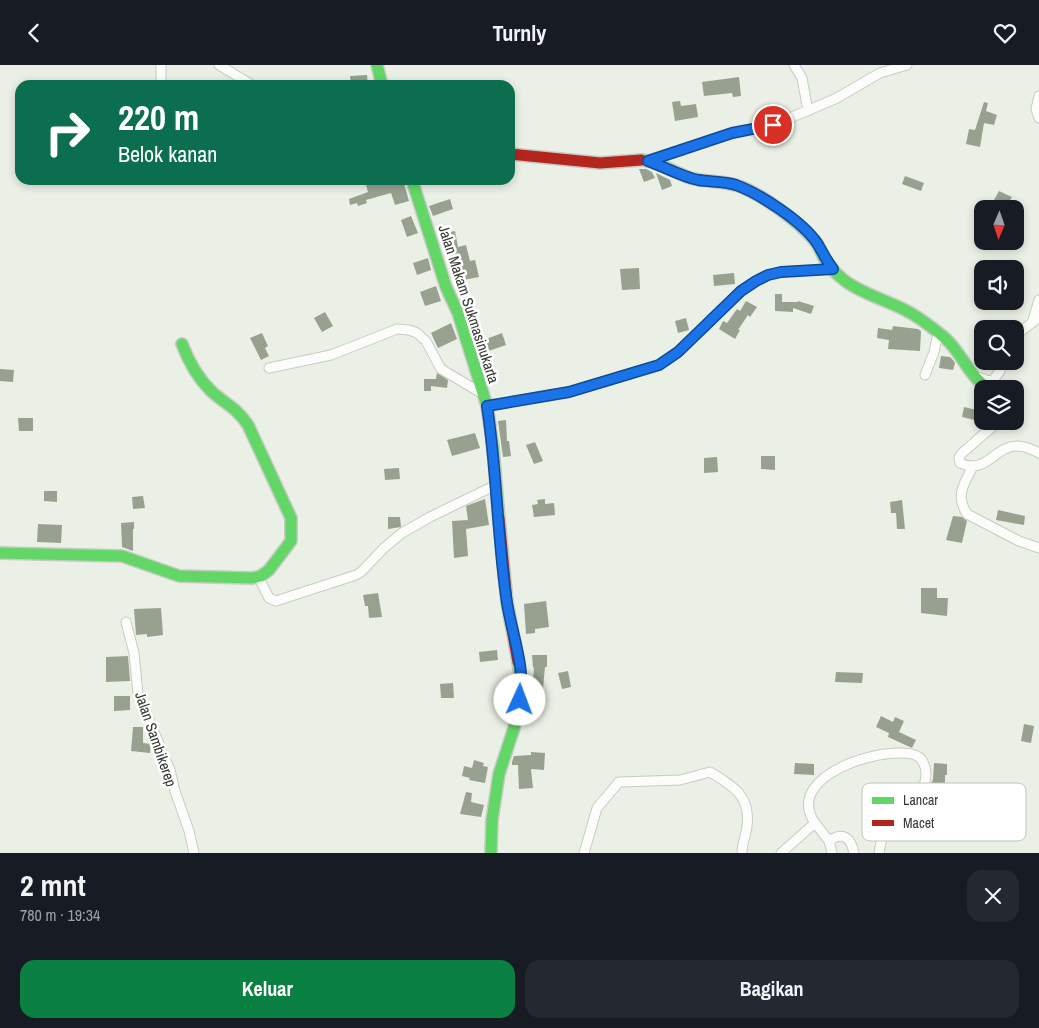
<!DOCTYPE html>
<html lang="id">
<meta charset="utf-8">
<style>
body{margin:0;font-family:"Archivo Narrow",sans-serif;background:#242831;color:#f1f3f6;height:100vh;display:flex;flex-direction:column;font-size:19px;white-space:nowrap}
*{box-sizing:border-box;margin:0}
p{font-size:16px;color:#9ea1a6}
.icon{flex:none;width:28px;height:28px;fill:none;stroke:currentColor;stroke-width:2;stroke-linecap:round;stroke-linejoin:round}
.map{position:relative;height:788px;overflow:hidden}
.details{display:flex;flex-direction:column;background:#171b24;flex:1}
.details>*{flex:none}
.guide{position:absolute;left:15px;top:15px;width:500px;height:105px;border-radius:15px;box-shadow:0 2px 8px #0003;background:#0b6e4f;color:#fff;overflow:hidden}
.needle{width:32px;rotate:182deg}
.fabs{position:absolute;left:974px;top:135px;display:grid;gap:10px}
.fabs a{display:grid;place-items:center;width:50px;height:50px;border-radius:10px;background:#171b24;box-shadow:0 2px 8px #0003;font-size:25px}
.pin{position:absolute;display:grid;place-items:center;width:42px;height:42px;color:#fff;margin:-21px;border:2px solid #fff;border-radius:50%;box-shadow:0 1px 5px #0007}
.me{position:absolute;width:55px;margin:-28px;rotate:2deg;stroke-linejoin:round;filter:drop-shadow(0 0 4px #0008)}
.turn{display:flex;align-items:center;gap:18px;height:105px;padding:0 20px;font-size:22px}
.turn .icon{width:65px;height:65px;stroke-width:2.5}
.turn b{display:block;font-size:35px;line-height:42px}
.round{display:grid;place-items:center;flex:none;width:52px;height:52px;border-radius:15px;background:#242831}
.overview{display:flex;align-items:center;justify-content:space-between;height:85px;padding:0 20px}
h1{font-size:30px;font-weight:700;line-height:38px}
.action{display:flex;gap:10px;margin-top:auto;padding:10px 20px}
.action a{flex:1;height:58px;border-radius:15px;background:#0b8043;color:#fff;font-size:20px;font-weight:700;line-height:58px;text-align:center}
.action a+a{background:#242831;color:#f1f3f6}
header{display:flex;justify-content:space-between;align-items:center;height:65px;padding:0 20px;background:#171b24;font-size:22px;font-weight:700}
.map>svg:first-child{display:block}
.building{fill:#98a18f}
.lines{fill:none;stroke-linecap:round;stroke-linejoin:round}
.street-casing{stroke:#c8cbc4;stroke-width:11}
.fast-casing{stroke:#c8cbc4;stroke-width:14}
.jam-casing{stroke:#c8cbc4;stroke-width:14}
.street{stroke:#fcfdfb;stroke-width:9}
.fast{stroke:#63d668;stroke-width:11}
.jam{stroke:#b3261e;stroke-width:11}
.route-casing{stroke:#114b97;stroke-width:12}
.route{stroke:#1a73e8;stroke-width:9}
.labels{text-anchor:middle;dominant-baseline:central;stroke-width:5;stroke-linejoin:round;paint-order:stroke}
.street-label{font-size:15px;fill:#363a33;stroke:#fff}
.key{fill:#fff;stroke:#c3c4c2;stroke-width:1}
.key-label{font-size:14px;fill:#363a33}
</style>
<header><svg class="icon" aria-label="back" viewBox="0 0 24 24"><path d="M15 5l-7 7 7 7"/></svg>Turnly<svg class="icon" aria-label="heart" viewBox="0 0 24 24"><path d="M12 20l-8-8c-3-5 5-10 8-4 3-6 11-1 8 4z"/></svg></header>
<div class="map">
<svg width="1039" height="788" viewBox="0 0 1039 788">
<rect width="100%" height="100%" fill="#ebf0e6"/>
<path class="building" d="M 367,10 L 368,20 L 351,20 L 350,11 Z
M 739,12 L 741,31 L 733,32 L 732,28 L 704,31 L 702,17 Z
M 680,36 L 681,41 L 696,39 L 698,52 L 675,56 L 672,37 Z
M 984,37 L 988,38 L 986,46 L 997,50 L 994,60 L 984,58 L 980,82 L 966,79 L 969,64 L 975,65 Z
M 639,104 L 646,104 L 652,107 L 655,113 L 644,117 Z
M 656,108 L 670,115 L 672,121 L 662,125 Z
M 905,111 L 924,118 L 921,126 L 902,119 Z
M 368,115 L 403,115 L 409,136 L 395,140 L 391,128 L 366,135 L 367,138 L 358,141 L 357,138 L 350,140 L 349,134 L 368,127 L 365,116 Z
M 999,126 L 1012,132 L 1005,144 L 989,144 Z
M 450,134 L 453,144 L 433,151 L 429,141 Z
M 411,151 L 418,168 L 407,172 L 401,155 Z
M 455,166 L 458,182 L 466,180 L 470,196 L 475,195 L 479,212 L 458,216 L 453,194 L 450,195 L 445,168 Z
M 428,193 L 431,205 L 417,210 L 413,198 Z
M 639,203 L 640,224 L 622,225 L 620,204 Z
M 734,208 L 735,219 L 714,221 L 713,210 Z
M 436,221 L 441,236 L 425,241 L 420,227 Z
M 775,229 L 782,229 L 782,237 L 798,237 L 798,236 L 814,241 L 811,249 L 793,243 L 793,247 L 775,246 Z
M 746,236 L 757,242 L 750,252 L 748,250 L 738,265 L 740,265 L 735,274 L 719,264 L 723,256 L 727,258 L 737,244 L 740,246 Z
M 325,247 L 333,261 L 322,267 L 314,253 Z
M 686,253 L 689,265 L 678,268 L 675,256 Z
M 451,258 L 457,274 L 438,283 L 431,268 Z
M 893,261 L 918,264 L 921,266 L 920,286 L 888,284 L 889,275 L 877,273 L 878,263 L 892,265 Z
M 262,268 L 268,281 L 265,283 L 269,291 L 261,295 L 250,273 Z
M 502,268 L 506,280 L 480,289 L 476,278 Z
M 941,291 L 950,292 L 953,295 L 955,298 L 953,305 L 939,303 Z
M 0,304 L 14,305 L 13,317 L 0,316 Z
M 437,308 L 448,315 L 447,323 L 431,321 L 431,326 L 424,326 L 424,314 L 436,314 Z
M 964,342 L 981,346 L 979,356 L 962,352 Z
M 18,353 L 33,353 L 33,366 L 19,366 Z
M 506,355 L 507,376 L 509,376 L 511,391 L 503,392 L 498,356 Z
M 475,368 L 480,383 L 452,391 L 447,375 Z
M 535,377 L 543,396 L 534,399 L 526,380 Z
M 761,391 L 775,391 L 775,405 L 761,404 Z
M 717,392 L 718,407 L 704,408 L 704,393 Z
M 399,403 L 400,414 L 385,415 L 384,404 Z
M 44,426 L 57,426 L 57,437 L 44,436 Z
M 143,431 L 145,443 L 133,444 L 132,432 Z
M 485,434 L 489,460 L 466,464 L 468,491 L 454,493 L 452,456 L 468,455 L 466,441 Z
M 545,434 L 545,439 L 554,438 L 555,450 L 534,452 L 532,440 L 538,439 L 537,435 Z
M 902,435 L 905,464 L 897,464 L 896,448 L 891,448 L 890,437 Z
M 998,445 L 1025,451 L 1024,460 L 996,455 Z
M 953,451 L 962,452 L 967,456 L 962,478 L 946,475 Z
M 388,452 L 400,452 L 401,462 L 388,464 Z
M 134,457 L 134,464 L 133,464 L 133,486 L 122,482 L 121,458 Z
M 38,459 L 62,460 L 61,478 L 37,477 Z
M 921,523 L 937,523 L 937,533 L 948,533 L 947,551 L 921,548 Z
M 378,528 L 382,552 L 369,553 L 368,541 L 365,541 L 363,530 Z
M 546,536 L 549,562 L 535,564 L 535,568 L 526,569 L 524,539 Z
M 161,543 L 163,570 L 147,572 L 147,569 L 136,570 L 134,544 Z
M 497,585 L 498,595 L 480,597 L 479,587 Z
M 532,590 L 547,590 L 547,602 L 545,602 L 542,634 L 532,633 L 534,602 L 533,603 Z
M 128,591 L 130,616 L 106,617 L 106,592 Z
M 568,606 L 571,622 L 562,624 L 558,608 Z
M 836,607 L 863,608 L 862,618 L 835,617 Z
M 453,618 L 454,633 L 441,633 L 440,619 Z
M 114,631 L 130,631 L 130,645 L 114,646 Z
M 881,651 L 893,657 L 895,652 L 904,656 L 899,667 L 916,675 L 912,683 L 888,672 L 889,668 L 876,662 Z
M 1024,659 L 1034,661 L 1031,678 L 1021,676 Z
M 133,662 L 143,662 L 143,678 L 151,679 L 150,688 L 131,686 Z
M 531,687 L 545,688 L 544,705 L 531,704 L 533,723 L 519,724 L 518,700 L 512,700 L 512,697 L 514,691 L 531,690 Z
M 474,695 L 484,698 L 483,701 L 488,702 L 485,718 L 469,715 L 470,713 L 462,711 L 464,701 L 472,703 Z
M 795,698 L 814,699 L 814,710 L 794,709 Z
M 934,698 L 947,699 L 947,710 L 945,710 L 945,727 L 929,726 L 933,714 Z
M 466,727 L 472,728 L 471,737 L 484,740 L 481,752 L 460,749 Z"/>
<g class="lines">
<defs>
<path id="street" d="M 161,0 L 161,14
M 219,0 L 252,20
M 794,0 L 802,13 L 808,46
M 1039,31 L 1036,44 L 1039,53
M 648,95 L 732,68 L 773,60 L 835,34 L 880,8 L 907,0
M 1032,258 L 1039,235
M 1015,271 L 1039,252
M 269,303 L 331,290 L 397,264 L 409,265 L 417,268 L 426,276 L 441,304 L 483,329
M 925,310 L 934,287 L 938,268
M 978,312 L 989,316 L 993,315 L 1000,306 L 1002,296
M 487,341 L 569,327 L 659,300 L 678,287 L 741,226 L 756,216 L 768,210 L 781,207 L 833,204
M 999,356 L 961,389 L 959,393 L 960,398 C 986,410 994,382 1016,381 C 1025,381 1031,384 1039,388
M 973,401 C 964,419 955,430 967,449 L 1019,476 L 1039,483
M 258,511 L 269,533 L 276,536 L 356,510 L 361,507 L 384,483 L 402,468 L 430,452 L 496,420
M 126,557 L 134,588 L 138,629 L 170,705 L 175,726 L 189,766 L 194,788
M 815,758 L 829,776 C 843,766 851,773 854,788
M 829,776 L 832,788
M 584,788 L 597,743 L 619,717 L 680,715 L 710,707 C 733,721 751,731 747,761 C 746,771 742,778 742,788
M 781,788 L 815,758 C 779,706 905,674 921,694 C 924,698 926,704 926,709 C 926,724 915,738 904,747 C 899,751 893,755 890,760 C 884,768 880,778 879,788"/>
<path id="fast" d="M 377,0 L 382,20
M 641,95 C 655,95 676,108 690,113 C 705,117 721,116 735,120 C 759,126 799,157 815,176 C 819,181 821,187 824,193 C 829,201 836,209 844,215 C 860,228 886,235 905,245 C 919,252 933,263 945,273 C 963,289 968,311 989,324
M 412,115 L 446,222 L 458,248 L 487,341 L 493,382 L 499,453
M 0,488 L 122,491 L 179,511 L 252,513 L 261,511 L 269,505 L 291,476 L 291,453 L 248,360 C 236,342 225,339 211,326 C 198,313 188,295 182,279
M 491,788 L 492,755 L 499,709 L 514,663 L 522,621 L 518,597"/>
<path id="jam" d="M 510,89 L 600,98 L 641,95
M 499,453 L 507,537 L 518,597"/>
</defs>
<use href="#street" class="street-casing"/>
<use href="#fast" class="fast-casing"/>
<use href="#jam" class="jam-casing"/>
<use href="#street" class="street"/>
<use href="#fast" class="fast"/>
<use href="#jam" class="jam"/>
</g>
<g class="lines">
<defs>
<path id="route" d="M 520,635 C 526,604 512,569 507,538 C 497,472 497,406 487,341 L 569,327 L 659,300 L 678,287 L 741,226 L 756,216 L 768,210 L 781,207 L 833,204 C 826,195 822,186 817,178 C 802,156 760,129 736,120 C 724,116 711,117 698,115 C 680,111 665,102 648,96 L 732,68 L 773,60"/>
</defs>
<use href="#route" class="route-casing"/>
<use href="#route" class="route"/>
</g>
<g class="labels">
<g class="street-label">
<text transform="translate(469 239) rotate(72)">Jalan Makam Sukmasinukarta</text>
<text transform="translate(156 674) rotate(71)">Jalan Sambikerep</text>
</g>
</g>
<rect x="862" y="718" width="164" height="58" rx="8" class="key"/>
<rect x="872" y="732" width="22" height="7" fill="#63d668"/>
<rect x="872" y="755" width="22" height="6" fill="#b3261e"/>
<g class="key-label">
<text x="903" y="740">Lancar</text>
<text x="903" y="763">Macet</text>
</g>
</svg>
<div class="fabs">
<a><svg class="needle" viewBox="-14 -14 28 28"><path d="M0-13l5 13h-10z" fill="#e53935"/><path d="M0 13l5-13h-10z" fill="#9ea1a6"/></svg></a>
<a><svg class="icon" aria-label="sound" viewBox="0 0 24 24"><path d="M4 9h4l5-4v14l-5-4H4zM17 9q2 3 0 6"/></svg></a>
<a><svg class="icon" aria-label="search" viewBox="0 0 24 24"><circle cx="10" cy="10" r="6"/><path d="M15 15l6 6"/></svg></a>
<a><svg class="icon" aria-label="layers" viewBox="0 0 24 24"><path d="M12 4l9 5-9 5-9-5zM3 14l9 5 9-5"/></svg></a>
</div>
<div class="pin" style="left:773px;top:60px;background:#d93025"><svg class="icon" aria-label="arrive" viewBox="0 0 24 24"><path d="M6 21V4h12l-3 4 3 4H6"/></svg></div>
<svg class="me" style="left:520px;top:635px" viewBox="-20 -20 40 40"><circle r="19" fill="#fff"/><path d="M0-13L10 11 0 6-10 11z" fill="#1a73e8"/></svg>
<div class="guide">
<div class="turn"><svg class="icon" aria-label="right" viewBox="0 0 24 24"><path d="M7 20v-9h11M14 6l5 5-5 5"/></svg><div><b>220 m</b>Belok kanan</div></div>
</div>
</div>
<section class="details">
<div class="overview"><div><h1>2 mnt</h1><p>780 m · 19:34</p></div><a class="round"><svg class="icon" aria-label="close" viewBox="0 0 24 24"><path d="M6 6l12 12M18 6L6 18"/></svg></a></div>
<div class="action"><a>Keluar</a><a>Bagikan</a></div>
</section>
